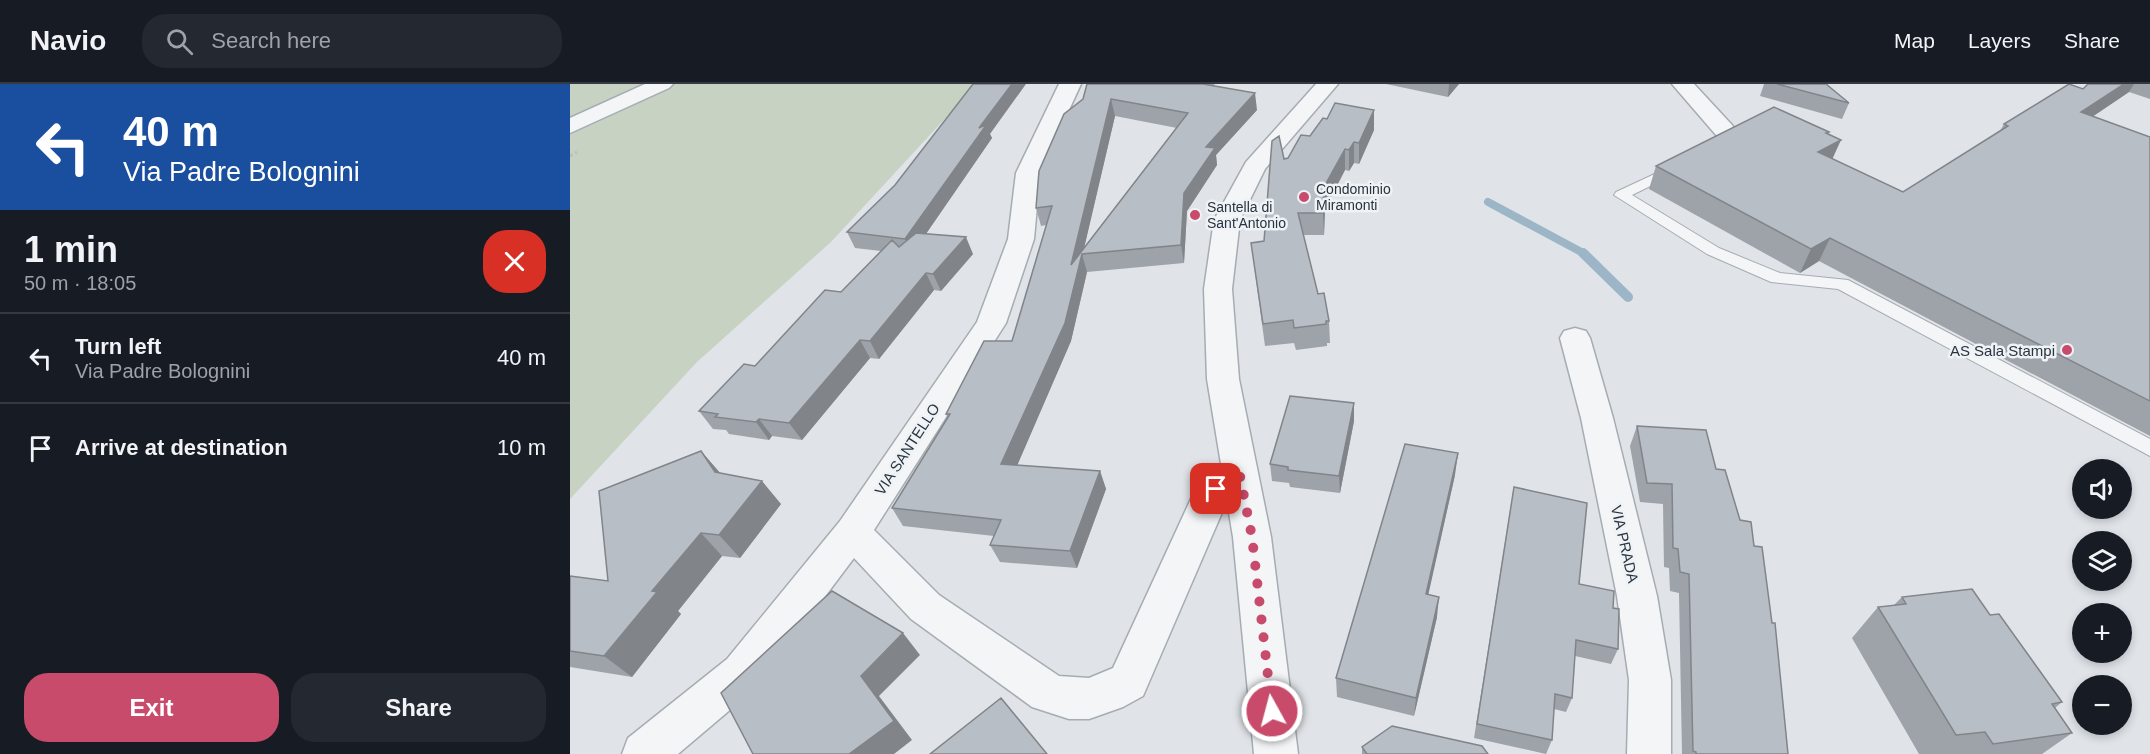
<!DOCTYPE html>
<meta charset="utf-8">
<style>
body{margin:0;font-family:Helvetica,sans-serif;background:#242831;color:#f1f3f6;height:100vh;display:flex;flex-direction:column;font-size:22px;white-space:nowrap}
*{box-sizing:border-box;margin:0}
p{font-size:20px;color:#9ea1a6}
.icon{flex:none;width:33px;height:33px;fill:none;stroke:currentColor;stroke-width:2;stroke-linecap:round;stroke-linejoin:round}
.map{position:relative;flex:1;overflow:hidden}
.details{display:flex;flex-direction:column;background:#171b24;width:570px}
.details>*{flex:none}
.guide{background:#1a4fa0;color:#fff;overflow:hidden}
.fabs{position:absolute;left:1502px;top:375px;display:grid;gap:12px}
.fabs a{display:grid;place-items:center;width:60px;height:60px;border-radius:50%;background:#171b24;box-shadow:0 3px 9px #0003;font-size:30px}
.pin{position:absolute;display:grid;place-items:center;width:51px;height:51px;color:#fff;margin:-26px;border-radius:12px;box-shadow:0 3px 9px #0006}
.me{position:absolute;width:66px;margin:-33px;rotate:353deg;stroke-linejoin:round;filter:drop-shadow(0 0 4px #0008)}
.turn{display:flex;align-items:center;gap:21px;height:126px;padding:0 24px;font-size:27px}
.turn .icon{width:78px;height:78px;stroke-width:2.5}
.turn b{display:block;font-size:42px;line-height:51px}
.round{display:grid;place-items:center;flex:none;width:63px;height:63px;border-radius:24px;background:#242831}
.summary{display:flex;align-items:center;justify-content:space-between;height:102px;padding:0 24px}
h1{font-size:36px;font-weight:700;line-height:45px}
.cta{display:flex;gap:12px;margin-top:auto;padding:12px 24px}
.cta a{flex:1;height:69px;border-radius:24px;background:#c84b6b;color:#fff;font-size:24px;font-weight:700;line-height:69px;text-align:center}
.cta a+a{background:#242831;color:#f1f3f6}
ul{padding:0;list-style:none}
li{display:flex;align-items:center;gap:18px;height:90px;padding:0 24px;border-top:2px solid #363941}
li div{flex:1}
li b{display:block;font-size:22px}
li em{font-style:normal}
header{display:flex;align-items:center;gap:36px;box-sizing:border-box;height:84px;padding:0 30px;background:#171b24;border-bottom:2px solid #363941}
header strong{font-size:28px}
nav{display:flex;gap:33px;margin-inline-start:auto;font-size:21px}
.search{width:420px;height:54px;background:#242831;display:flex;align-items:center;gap:15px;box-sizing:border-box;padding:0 21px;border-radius:24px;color:#9ea1a6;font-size:22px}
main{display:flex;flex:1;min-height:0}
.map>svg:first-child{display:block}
.green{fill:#c7d2c2}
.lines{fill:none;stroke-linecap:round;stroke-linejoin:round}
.stream-far1{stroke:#9db6c7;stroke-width:8}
.stream{stroke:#9db6c7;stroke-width:10}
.service-casing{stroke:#a5acb2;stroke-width:2}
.minor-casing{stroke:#a5acb2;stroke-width:3}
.path{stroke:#babfc3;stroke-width:3;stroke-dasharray:3 3;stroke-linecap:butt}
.service{fill:#f3f5f7;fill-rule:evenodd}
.minor{fill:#f3f5f7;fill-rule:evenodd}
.wall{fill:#9ea3a9;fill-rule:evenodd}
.shaded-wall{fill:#81858a}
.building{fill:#b8bec5;stroke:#81858a;stroke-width:1.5;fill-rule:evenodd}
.route{stroke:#c84b6b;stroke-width:10;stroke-dasharray:0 18}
.poi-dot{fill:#c84b6b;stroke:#eff3f6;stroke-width:2}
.labels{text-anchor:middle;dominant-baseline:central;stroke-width:5;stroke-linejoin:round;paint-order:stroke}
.far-poi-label{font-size:14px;fill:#29343f;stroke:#eff3f6;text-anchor:start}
.poi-label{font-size:15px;fill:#29343f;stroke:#eff3f6;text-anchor:end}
.street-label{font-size:15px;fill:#29343f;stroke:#eff3f6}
</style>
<header>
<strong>Navio</strong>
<div class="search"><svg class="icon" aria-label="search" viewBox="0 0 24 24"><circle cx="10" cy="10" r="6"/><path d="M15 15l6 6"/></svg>Search here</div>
<nav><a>Map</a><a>Layers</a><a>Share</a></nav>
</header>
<main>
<section class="details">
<div class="guide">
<div class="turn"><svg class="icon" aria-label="left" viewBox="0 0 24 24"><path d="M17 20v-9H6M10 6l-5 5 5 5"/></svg><div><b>40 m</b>Via Padre Bolognini</div></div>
</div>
<div class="summary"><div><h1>1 min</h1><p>50 m · 18:05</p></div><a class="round" style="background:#d93025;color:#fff"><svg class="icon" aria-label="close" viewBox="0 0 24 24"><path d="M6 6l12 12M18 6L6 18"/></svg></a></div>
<ul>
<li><svg class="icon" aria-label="left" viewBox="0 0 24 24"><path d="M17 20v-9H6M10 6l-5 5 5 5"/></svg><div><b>Turn left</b><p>Via Padre Bolognini</p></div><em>40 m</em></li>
<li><svg class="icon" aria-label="arrive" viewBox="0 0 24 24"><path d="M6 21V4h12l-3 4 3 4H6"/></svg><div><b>Arrive at destination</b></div><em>10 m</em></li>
</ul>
<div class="cta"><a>Exit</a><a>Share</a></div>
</section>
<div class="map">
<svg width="1580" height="670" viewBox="0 0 1580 670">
<rect width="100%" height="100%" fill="#e0e4e8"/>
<path class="green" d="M 0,0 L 407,0 L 261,158 L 127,278 L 0,415 Z"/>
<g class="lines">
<path class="stream-far1" d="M 918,118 L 1015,170"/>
<path class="stream" d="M 1013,169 L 1058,213"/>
<defs>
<path id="service" d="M 1104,81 L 1109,82 L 1111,85 L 1109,88 L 1062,111 L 1149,164 L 1210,189 L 1278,196 L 1580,355 L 1580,372 L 1268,205 L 1201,198 L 1137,170 L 1044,111 L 1046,108 Z"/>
<path id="minor" d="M 75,0 L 103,0 L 99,4 L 0,49 L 0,34 Z
M 489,0 L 511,0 L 470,89 L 464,155 L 436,239 L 304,446 L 369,511 L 489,592 L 519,594 L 543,584 L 625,406 L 642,385 L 651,380 L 637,295 L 634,205 L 644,136 L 676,78 L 746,0 L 768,0 L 695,85 L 670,136 L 662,205 L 669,295 L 701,453 L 728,670 L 684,670 L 663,453 L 657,417 L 573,612 L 553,623 L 519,635 L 499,635 L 462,623 L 341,535 L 284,474 L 187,603 L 108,670 L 52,670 L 58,654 L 157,575 L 270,437 L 407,238 L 438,155 L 446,89 Z
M 1102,0 L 1124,0 L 1162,41 L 1165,46 L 1162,51 L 1154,53 L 1146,51 Z
M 1005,244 L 1016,247 L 1020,254 L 1043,334 L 1087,512 L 1101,596 L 1101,670 L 1057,670 L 1059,596 L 1047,512 L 1011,334 L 990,254 L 994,247 Z"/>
</defs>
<use href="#service" class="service-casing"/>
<use href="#minor" class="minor-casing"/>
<path class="path" d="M 0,72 L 7,68"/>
<use href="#service" class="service"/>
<use href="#minor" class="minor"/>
</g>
<path class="wall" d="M 517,0 L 645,0 L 643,2 L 687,26 L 646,71 L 647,81 L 617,127 L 614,179 L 517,188 L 501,257 L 447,381 L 530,387 L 536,405 L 507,484 L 430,478 L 420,461 L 424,452 L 333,442 L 322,424 L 378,334 L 376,330 L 442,257 L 476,141 L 471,142 L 466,124 L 513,15 ZM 545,32 L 607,44 L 514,163 Z
M 816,0 L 889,0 L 878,13 Z
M 1194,0 L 1256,0 L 1279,19 L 1272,35 L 1190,12 Z
M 1518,0 L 1580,0 L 1580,15 L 1559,8 L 1523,32 L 1580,53 L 1580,352 L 1249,177 L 1230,189 L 1079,105 L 1086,82 L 1258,50 L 1263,75 L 1333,108 L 1430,47 L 1434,40 L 1513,5 Z
M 757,35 L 804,46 L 789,80 L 784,79 L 779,87 L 775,86 L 755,125 L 754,151 L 733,151 L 748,210 L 759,237 L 760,259 L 757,259 L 757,262 L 726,266 L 724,259 L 695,262 L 681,159 L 694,157 L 714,75 L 718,74 Z
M 420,50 L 422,54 L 356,150 L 403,170 L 371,207 L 364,206 L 309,275 L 300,274 L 232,356 L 202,352 L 199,356 L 159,350 L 156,346 L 143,345 L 129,327 L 185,282 L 271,208 L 311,167 L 285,164 L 277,148 Z
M 784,319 L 784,337 L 770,409 L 720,403 L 719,399 L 702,397 L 700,380 Z
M 1067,342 L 1146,385 L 1170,436 L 1184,462 L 1218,670 L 1112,670 L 1109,509 L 1100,507 L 1099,484 L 1094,483 L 1093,420 L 1070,418 L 1060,362 Z
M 131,367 L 150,389 L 211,420 L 170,474 L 152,472 L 108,527 L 111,530 L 62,593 L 0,583 L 0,492 L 38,497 Z
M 885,391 L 858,510 L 867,533 L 844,632 L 767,613 L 766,594 Z
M 944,403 L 1009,500 L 1043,524 L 1048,565 L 1041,580 L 1005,572 L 1002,614 L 996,628 L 984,625 L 982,656 L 976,670 L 904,654 L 941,420 Z
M 1332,513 L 1492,618 L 1485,624 L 1502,649 L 1472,670 L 1349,670 L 1282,554 L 1308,523 L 1324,521 Z
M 792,663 L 918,670 L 792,670 Z"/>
<path class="shaded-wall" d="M 442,0 L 456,0 L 420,50 L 422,54 L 342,170 L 335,155 L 409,44 Z
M 879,0 L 889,0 L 878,13 Z
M 1554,0 L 1564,0 L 1559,8 L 1497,50 L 1511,28 Z
M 685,9 L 687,26 L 646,71 L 647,81 L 617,127 L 614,179 L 611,161 L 614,109 L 636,63 Z
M 541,15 L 545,32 L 513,169 L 512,170 L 517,188 L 501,257 L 440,398 L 431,380 L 501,181 Z
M 804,26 L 804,46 L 789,80 L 789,59 Z
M 1259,48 L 1250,67 L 1271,56 L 1261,78 L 1247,71 L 1256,49 Z
M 784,58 L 784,79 L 779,87 L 779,66 Z
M 775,65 L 775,86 L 755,125 L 754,151 L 753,129 L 754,103 Z
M 396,153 L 403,170 L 371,207 L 363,190 Z
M 1260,154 L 1249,177 L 1230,189 L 1241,165 Z
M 356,189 L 364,206 L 309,275 L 300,257 Z
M 290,256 L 300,274 L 232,356 L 219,339 Z
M 784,319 L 784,337 L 770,409 L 769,392 Z
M 189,335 L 202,352 L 199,356 L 186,338 Z
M 131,367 L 151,390 L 145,388 Z
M 888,369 L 885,391 L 854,530 L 856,510 Z
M 530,387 L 536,405 L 507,484 L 500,467 Z
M 192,397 L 211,420 L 170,474 L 149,451 Z
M 131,449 L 152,472 L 108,527 L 111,530 L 62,593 L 34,572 L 82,507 Z
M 869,513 L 867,533 L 844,632 L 846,614 Z
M 333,549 L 350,571 L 309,612 L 342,656 L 324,670 L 279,670 L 291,592 Z"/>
<path class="building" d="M 403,0 L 442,0 L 409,44 L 417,40 L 335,155 L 277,148 L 325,101 Z
M 517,0 L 633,0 L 685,9 L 636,63 L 645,64 L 614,109 L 611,161 L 512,170 L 495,239 L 431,380 L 530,387 L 500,467 L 420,461 L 431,436 L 322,424 L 380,330 L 376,330 L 414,257 L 442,257 L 482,122 L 466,124 L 469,87 L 494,30 L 513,15 ZM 541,15 L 618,29 L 501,181 Z
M 1207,0 L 1256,0 L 1279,19 Z
M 1499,0 L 1513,5 L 1518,0 L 1554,0 L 1511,28 L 1580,53 L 1580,317 L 1260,154 L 1241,165 L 1086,82 L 1204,23 L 1259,48 L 1256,49 L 1271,56 L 1248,68 L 1333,108 L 1438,42 L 1434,40 Z
M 765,19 L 804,26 L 789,59 L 784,58 L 779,66 L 775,65 L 754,103 L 753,129 L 728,129 L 748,210 L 754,209 L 759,237 L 756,237 L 756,240 L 724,244 L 723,236 L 693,240 L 681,159 L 694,157 L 702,57 L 709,52 L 714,75 L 718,74 L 731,51 L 740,52 L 753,34 L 757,35 Z
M 346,149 L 396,153 L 363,190 L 356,189 L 300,257 L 290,256 L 219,339 L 189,335 L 186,338 L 145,333 L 148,330 L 129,327 L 174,280 L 185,282 L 255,206 L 271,208 L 322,156 L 329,163 Z
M 720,312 L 784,319 L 769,392 L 718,386 L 718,383 L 700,380 Z
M 1067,342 L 1136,346 L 1146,385 L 1155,386 L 1170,436 L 1181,438 L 1184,462 L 1192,463 L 1202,539 L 1205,539 L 1218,670 L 1126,670 L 1126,668 L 1123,667 L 1119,490 L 1110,488 L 1108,465 L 1103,464 L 1102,400 L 1077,399 Z
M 835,360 L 888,369 L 856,510 L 869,513 L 846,614 L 766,594 Z
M 131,367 L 145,388 L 192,397 L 149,451 L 131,449 L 82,507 L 87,508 L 34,572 L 0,567 L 0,492 L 38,497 L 29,407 Z
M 944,403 L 1017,419 L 1009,500 L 1044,507 L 1043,524 L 1049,525 L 1048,565 L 1006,556 L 1002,614 L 985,610 L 982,656 L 907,640 Z
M 1402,505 L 1420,531 L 1429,530 L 1492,618 L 1482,620 L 1502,649 L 1423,660 L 1415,648 L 1386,651 L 1308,523 L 1336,520 L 1332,513 Z
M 262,507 L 333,549 L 291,592 L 324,637 L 279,670 L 183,670 L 151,609 Z
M 431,614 L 477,670 L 360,670 Z
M 822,642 L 912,662 L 918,670 L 797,670 L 792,663 Z"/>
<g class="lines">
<path class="route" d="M 646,405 L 654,395 L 669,387 L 682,453 L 702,627"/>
</g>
<g class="poi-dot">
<circle cx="734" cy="113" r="6"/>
<circle cx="625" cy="131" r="6"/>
<circle cx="1497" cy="266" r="6"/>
</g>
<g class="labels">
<g class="far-poi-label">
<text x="746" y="105">Condominio<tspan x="746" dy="16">Miramonti</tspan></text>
<text x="637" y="123">Santella di<tspan x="637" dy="16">Sant'Antonio</tspan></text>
</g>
<g class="poi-label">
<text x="1485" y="266">AS Sala Stampi</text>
</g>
<g class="street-label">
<text transform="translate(337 365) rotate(-57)">VIA SANTELLO</text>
<text transform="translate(1055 460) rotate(77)">VIA PRADA</text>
</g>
</g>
</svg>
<div class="fabs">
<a><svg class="icon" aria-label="sound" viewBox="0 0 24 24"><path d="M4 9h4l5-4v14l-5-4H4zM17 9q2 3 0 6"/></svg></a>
<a><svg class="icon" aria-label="layers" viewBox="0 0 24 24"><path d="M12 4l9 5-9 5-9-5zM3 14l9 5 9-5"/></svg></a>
<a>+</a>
<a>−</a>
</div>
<div class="pin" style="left:646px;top:405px;background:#d93025"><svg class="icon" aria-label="arrive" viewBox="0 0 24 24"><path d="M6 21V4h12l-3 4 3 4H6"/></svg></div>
<svg class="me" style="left:702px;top:627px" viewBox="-20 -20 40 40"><circle r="17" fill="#c84b6b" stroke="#fff" stroke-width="3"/><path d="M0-11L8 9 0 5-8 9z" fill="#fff"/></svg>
</div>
</main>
